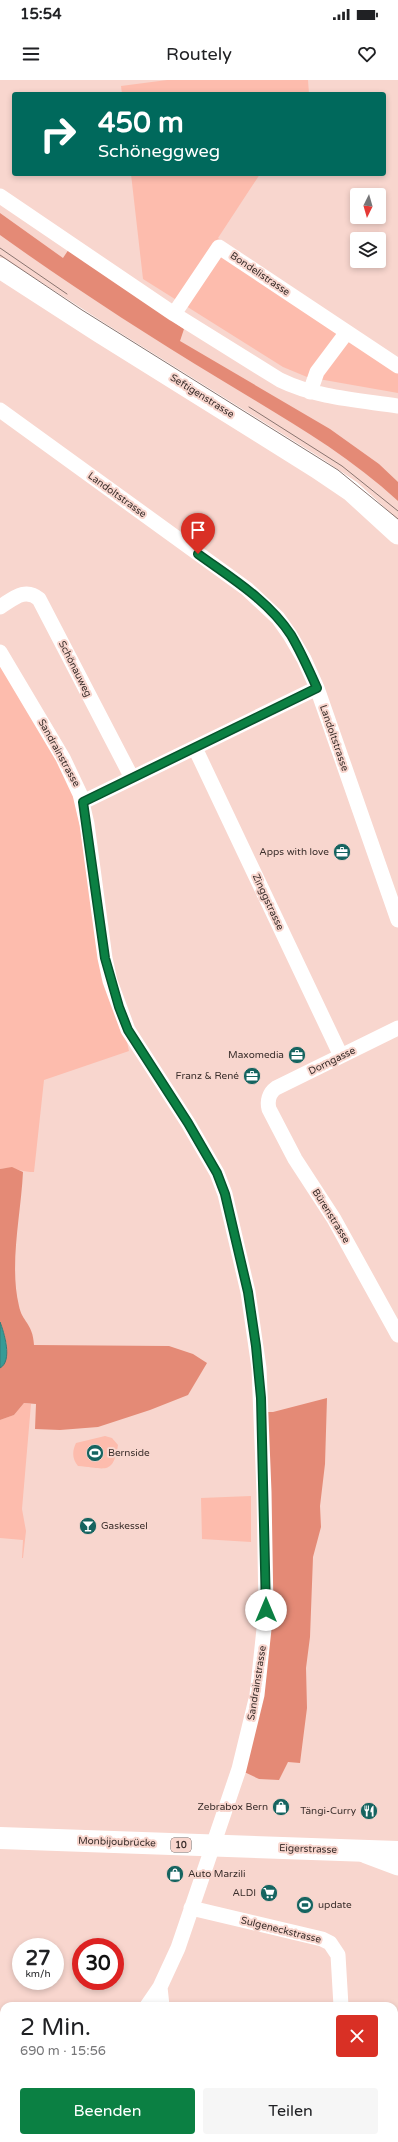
<!DOCTYPE html>
<html lang="de">
<meta charset="utf-8">
<style>
body{margin:0;font-family:"Varela Round",sans-serif;background:#f6f6f6;color:#202124;height:100vh;display:flex;flex-direction:column;font-size:15px;white-space:nowrap}
*{box-sizing:border-box;margin:0}
p{font-size:13px;color:#757577}
.icon{flex:none;width:22px;height:22px;fill:none;stroke:currentColor;stroke-width:2;stroke-linecap:round;stroke-linejoin:round}
.map{position:relative;flex:1;overflow:hidden}
.panel{position:absolute;left:0px;top:1922px;width:398px;height:140px;display:flex;flex-direction:column;background:#fff;border-radius:12px 12px 0 0;box-shadow:0 2px 6px #0003}
.panel>*{flex:none}
.hud{position:absolute;left:12px;top:12px;width:374px;height:84px;border-radius:4px;box-shadow:0 2px 6px #0003;background:#00695c;color:#fff;overflow:hidden}
.needle{width:26px;rotate:185deg}
.tools{position:absolute;left:350px;top:108px;display:grid;gap:8px}
.tools a{display:grid;place-items:center;width:36px;height:36px;border-radius:4px;background:#fff;box-shadow:0 2px 6px #0003;font-size:20px}
.speed{position:absolute;left:12px;top:1858px;display:flex;gap:8px;font-size:20px;font-weight:700;text-align:center}
.speed>*{display:grid;place-content:center;width:52px;height:52px;border-radius:50%;background:#fff;box-shadow:0 2px 6px #0003;line-height:1}
.speed small{font-size:10px;font-weight:400}
.speed .limit{border:6px solid #d22;background:#fff;color:#111}
.pin{position:absolute;display:grid;place-items:center;width:34px;height:34px;color:#fff;margin:-41px -17px;border-radius:50% 50% 50% 0;rotate:-45deg;box-shadow:0 0 4px #0007}
.pin .icon{rotate:45deg}
.me{position:absolute;width:44px;margin:-22px;rotate:0deg;stroke-linejoin:round;filter:drop-shadow(0 0 3px #0008)}
.turn{display:flex;align-items:center;gap:14px;height:84px;padding:0 20px;font-size:18px}
.turn .icon{width:52px;height:52px;stroke-width:2.5}
.turn b{display:block;font-size:28px;line-height:34px}
.round{display:grid;place-items:center;flex:none;width:42px;height:42px;border-radius:4px;background:#f6f6f6}
.head{display:flex;align-items:center;justify-content:space-between;height:68px;padding:0 20px}
h1{font-size:24px;font-weight:600;line-height:30px}
.action{display:flex;gap:8px;margin-top:auto;padding:8px 20px}
.action a{flex:1;height:46px;border-radius:4px;background:#0b8043;color:#fff;font-size:16px;font-weight:600;line-height:46px;text-align:center}
.action a+a{background:#f6f6f6;color:#202124}
.status{display:flex;justify-content:space-between;align-items:center;height:28px;padding:0 20px;background:#fff;direction:ltr}
.status svg{height:11px;fill:currentColor}
header{display:flex;justify-content:space-between;align-items:center;height:52px;padding:0 20px;background:#fff;font-size:18px;font-weight:600}
.map>svg:first-child{display:block}
.green{fill:#fdbcad}
.forest{fill:#e48a76}
.water{fill:#369b96;stroke:#377a76}
.lines{fill:none;stroke-linecap:round;stroke-linejoin:round}
.minor{stroke:#fff;stroke-width:15}
.secondary{stroke:#fff;stroke-width:21}
.primary{stroke:#fff;stroke-width:22}
.tram{stroke:#89746f;stroke-width:1}
.route-casing{stroke:#07532c;stroke-width:10}
.route{stroke:#0b8043;stroke-width:7}
.labels{text-anchor:middle;dominant-baseline:central;stroke-width:4;stroke-linejoin:round;paint-order:stroke}
.shield{fill:#f8d6ce;stroke:#73605c;stroke-width:1}
.shield-label{font-size:9px;font-weight:bold;fill:#3a2e2b}
.street-label{font-size:10px;fill:#3a2e2b;stroke:#f8d6ce}
.poi-label{font-size:10px;fill:#3a2e2b;stroke:#f8d6ce;text-anchor:end}
</style>
<div class="status"><b>15:54</b><svg viewBox="0 0 49 12"><path d="M0 12V9h3v3zM5 12V6h3v6zM10 12V3h3v9zM15 12V0h3v12zM26 1h20v11H26zM47 4h2v5h-2z"/></svg></div>
<header><svg class="icon" aria-label="menu" viewBox="0 0 24 24"><path d="M4 6h16M4 12h16M4 18h16"/></svg>Routely<svg class="icon" aria-label="heart" viewBox="0 0 24 24"><path d="M12 20l-8-8c-3-5 5-10 8-4 3-6 11-1 8 4z"/></svg></header>
<div class="map">
<svg width="398" height="2062" viewBox="0 0 398 2062">
<rect width="100%" height="100%" fill="#f8d6ce"/>
<path class="green" d="M 167,0 L 308,0 L 309,14 L 122,14 L 121,6 Z
M 131,94 L 260,94 L 218,158 L 398,278 L 398,313 L 307,297 L 283,287 L 143,199 Z
M 0,583 L 53,669 L 73,714 L 129,971 L 44,1000 L 34,1092 C 21,1092 13,1086 0,1089 Z
M 24,1323 L 31,1324 L 22,1429 L 26,1451 L 23,1478 L 22,1478 L 23,1460 L 0,1458 L 0,1340 L 14,1335 Z
M 105,1356 L 112,1358 L 118,1365 C 113,1396 105,1388 78,1386 C 72,1379 72,1371 76,1363 Z
M 251,1416 L 251,1462 L 202,1459 L 201,1418 Z
M 0,1941 L 4,1942 L 4,2058 L 37,2058 L 34,2062 L 0,2062 Z
M 98,2058 L 295,2058 L 292,2062 L 95,2062 Z"/>
<path class="forest" d="M 0,133 L 63,178 L 69,169 L 184,249 L 180,261 L 330,349 L 379,384 L 398,402 L 398,421 C 344,371 280,336 218,298 C 144,253 71,206 0,155 Z
M 12,1087 L 23,1092 C 21,1134 9,1185 19,1226 C 22,1242 33,1243 34,1265 L 169,1266 L 193,1274 L 207,1283 L 188,1315 L 150,1330 L 98,1347 L 60,1350 L 35,1349 L 36,1324 L 24,1323 L 14,1335 L 0,1340 L 0,1288 C 13,1277 5,1255 0,1242 L 0,1089 Z
M 327,1318 L 325,1384 L 320,1426 L 321,1447 L 313,1477 L 310,1557 L 306,1588 L 307,1628 L 300,1683 L 288,1682 L 279,1700 L 259,1699 L 240,1690 L 258,1615 L 262,1332 L 273,1332 Z"/>
<path class="water" d="M 0,1242 C 4,1252 13,1281 0,1288 Z"/>
<g class="lines">
<path class="minor" d="M 0,116 L 174,234 L 280,300 C 317,318 358,320 398,326
M 174,234 L 219,167 L 398,286
M 310,312 L 317,292 L 347,252
M 0,330 L 247,509 L 278,538 L 290,555 L 304,579 L 317,608 L 398,840
M 0,527 C 13,519 25,507 39,519 L 132,698
M 0,572 L 63,678 L 80,714 L 87,744 L 105,878 L 110,901 L 128,950 L 188,1043 L 217,1093 L 225,1114 L 248,1212 L 259,1288 L 264,1412 L 266,1530 L 257,1615 L 239,1689 L 178,1868 L 160,1907 L 147,1926
M 195,668 L 341,976
M 83,722 L 317,608
M 398,948 L 276,1008 C 269,1013 267,1021 269,1029 L 295,1079 L 334,1139 L 398,1255
M 191,1828 L 322,1859 L 330,1863 L 338,1875 L 341,1926
M 160,1907 L 162,1926
M 394,1988 L 398,1988
M 61,2062 L 64,2058"/>
<path class="secondary" d="M 0,188 L 99,252 L 317,388 L 351,411 L 398,454
M 366,1773 L 398,1785"/>
<path class="primary" d="M 0,1758 L 398,1772"/>
<path class="tram" d="M 0,168 L 67,214
M 0,175 L 82,230 L 338,390 L 398,439
M 249,327 L 342,386 L 398,431"/>
</g>
<g class="lines">
<defs>
<path id="route" d="M 198,474 C 231,498 268,520 291,555 C 301,572 309,590 317,608 L 83,722 L 105,878 L 119,927 L 128,950 L 188,1043 L 217,1093 L 225,1114 L 248,1212 L 256,1266 L 261,1318 L 266,1530"/>
</defs>
<use href="#route" class="route-casing"/>
<use href="#route" class="route"/>
</g>
<defs>
<symbol id="office-disc" viewBox="-11 -11 22 22"><circle r="9.5" fill="#166460" stroke="#f8d6ce"/><path d="M-6-3h4V-5.5h4V-3h4V5H-6ZM-1-4.5V-3h2v-1.5ZM-6 0V1H6V0Z" fill="#fff"/></symbol>
<symbol id="stadium-disc" viewBox="-11 -11 22 22"><circle r="9.5" fill="#166460" stroke="#f8d6ce"/><path d="M0-5a6.5 5 0 1 0 0 10a6.5 5 0 1 0 0-10ZM-3.5-1.8h7v3.6h-7Z" fill="#fff"/></symbol>
<symbol id="bar-disc" viewBox="-11 -11 22 22"><circle r="9.5" fill="#166460" stroke="#f8d6ce"/><path d="M-6-5H6L.8 .8V4.5H3.5V6h-7V4.5H-.8V.8Z" fill="#fff"/></symbol>
<symbol id="shop-disc" viewBox="-11 -11 22 22"><circle r="9.5" fill="#166460" stroke="#f8d6ce"/><path d="M-5-2.5h2.3a2.7 3.5 0 0 1 5.4 0H5L5.5 6h-11ZM-1.5-2.5h3a1.5 2.3 0 0 0-3 0Z" fill="#fff"/></symbol>
<symbol id="restaurant-disc" viewBox="-11 -11 22 22"><circle r="9.5" fill="#166460" stroke="#f8d6ce"/><path d="M-5-6h1v4h1v-4h1v4h1v-4h1v5L-1.5 .5V6h-2V.5L-5-1ZM5-6V6H3V1.5H1.5Q1.5-4 5-6Z" fill="#fff"/></symbol>
<symbol id="supermarket-disc" viewBox="-11 -11 22 22"><circle r="9.5" fill="#166460" stroke="#f8d6ce"/><path d="M-6-5.5h2.5l.6 2H6L4.5 2H-2.5L-4.4-4H-6ZM-1.5 3.2a1.3 1.3 0 1 0 .1 0ZM3 3.2a1.3 1.3 0 1 0 .1 0Z" fill="#fff"/></symbol>
</defs>
<g fill-rule="evenodd">
<use href="#office-disc" x="332" y="762" width="20" height="20"/>
<use href="#office-disc" x="287" y="965" width="20" height="20"/>
<use href="#office-disc" x="242" y="986" width="20" height="20"/>
<use href="#stadium-disc" x="85" y="1363" width="20" height="20"/>
<use href="#bar-disc" x="78" y="1436" width="20" height="20"/>
<use href="#shop-disc" x="271" y="1717" width="20" height="20"/>
<use href="#restaurant-disc" x="359" y="1721" width="20" height="20"/>
<use href="#shop-disc" x="165" y="1784" width="20" height="20"/>
<use href="#supermarket-disc" x="259" y="1803" width="20" height="20"/>
<use href="#stadium-disc" x="295" y="1815" width="20" height="20"/>
</g>
<g class="labels">
<rect class="shield" x="171" y="1758" width="20" height="14" rx="3"/>
<g class="shield-label">
<text x="181" y="1765">10</text>
</g>
<g class="street-label">
<text transform="translate(260 194) rotate(34)">Bondelistrasse</text>
<text transform="translate(202 316) rotate(32)">Seftigenstrasse</text>
<text transform="translate(117 415) rotate(36)">Landoltstrasse</text>
<text transform="translate(75 589) rotate(63)">Schönauweg</text>
<text transform="translate(334 658) rotate(71)">Landoltstrasse</text>
<text transform="translate(59 673) rotate(61)">Sandrainstrasse</text>
<text transform="translate(268 822) rotate(65)">Zinggstrasse</text>
<text transform="translate(332 981) rotate(-26)">Dorngasse</text>
<text transform="translate(331 1136) rotate(58)">Bürenstrasse</text>
<text transform="translate(257 1603) rotate(-81)">Sandrainstrasse</text>
<text transform="translate(117 1762) rotate(2)">Monbijoubrücke</text>
<text transform="translate(308 1769) rotate(2)">Eigerstrasse</text>
<text transform="translate(281 1850) rotate(14)">Sulgeneckstrasse</text>
</g>
<g class="poi-label">
<text x="329" y="772">Apps with love</text>
<text x="284" y="975">Maxomedia</text>
<text x="239" y="996">Franz &amp; René</text>
<text x="108" y="1373" text-anchor="start">Bernside</text>
<text x="101" y="1446" text-anchor="start">Gaskessel</text>
<text x="268" y="1727">Zebrabox Bern</text>
<text x="356" y="1731">Tängi-Curry</text>
<text x="188" y="1794" text-anchor="start">Auto Marzili</text>
<text x="256" y="1813">ALDI</text>
<text x="318" y="1825" text-anchor="start">update</text>
</g>
</g>
</svg>
<div class="tools">
<a><svg class="needle" viewBox="-14 -14 28 28"><path d="M0-13l5 13h-10z" fill="#e53935"/><path d="M0 13l5-13h-10z" fill="#757577"/></svg></a>
<a><svg class="icon" aria-label="layers" viewBox="0 0 24 24"><path d="M12 4l9 5-9 5-9-5zM3 14l9 5 9-5"/></svg></a>
</div>
<div class="speed"><div>27<small>km/h</small></div><div class="limit">30</div></div>
<div class="pin" style="left:198px;top:474px;background:#d93025"><svg class="icon" aria-label="arrive" viewBox="0 0 24 24"><path d="M6 21V4h12l-3 4 3 4H6"/></svg></div>
<svg class="me" style="left:266px;top:1530px" viewBox="-20 -20 40 40"><circle r="19" fill="#fff"/><path d="M0-13L10 11 0 6-10 11z" fill="#0b8043"/></svg>
<div class="hud">
<div class="turn"><svg class="icon" aria-label="right" viewBox="0 0 24 24"><path d="M7 20v-9h11M14 6l5 5-5 5"/></svg><div><b>450 m</b>Schöneggweg</div></div>
</div>
<section class="panel">
<div class="head"><div><h1>2 Min.</h1><p>690 m · 15:56</p></div><a class="round" style="background:#d93025;color:#fff"><svg class="icon" aria-label="close" viewBox="0 0 24 24"><path d="M6 6l12 12M18 6L6 18"/></svg></a></div>
<div class="action"><a>Beenden</a><a>Teilen</a></div>
</section>
</div>
